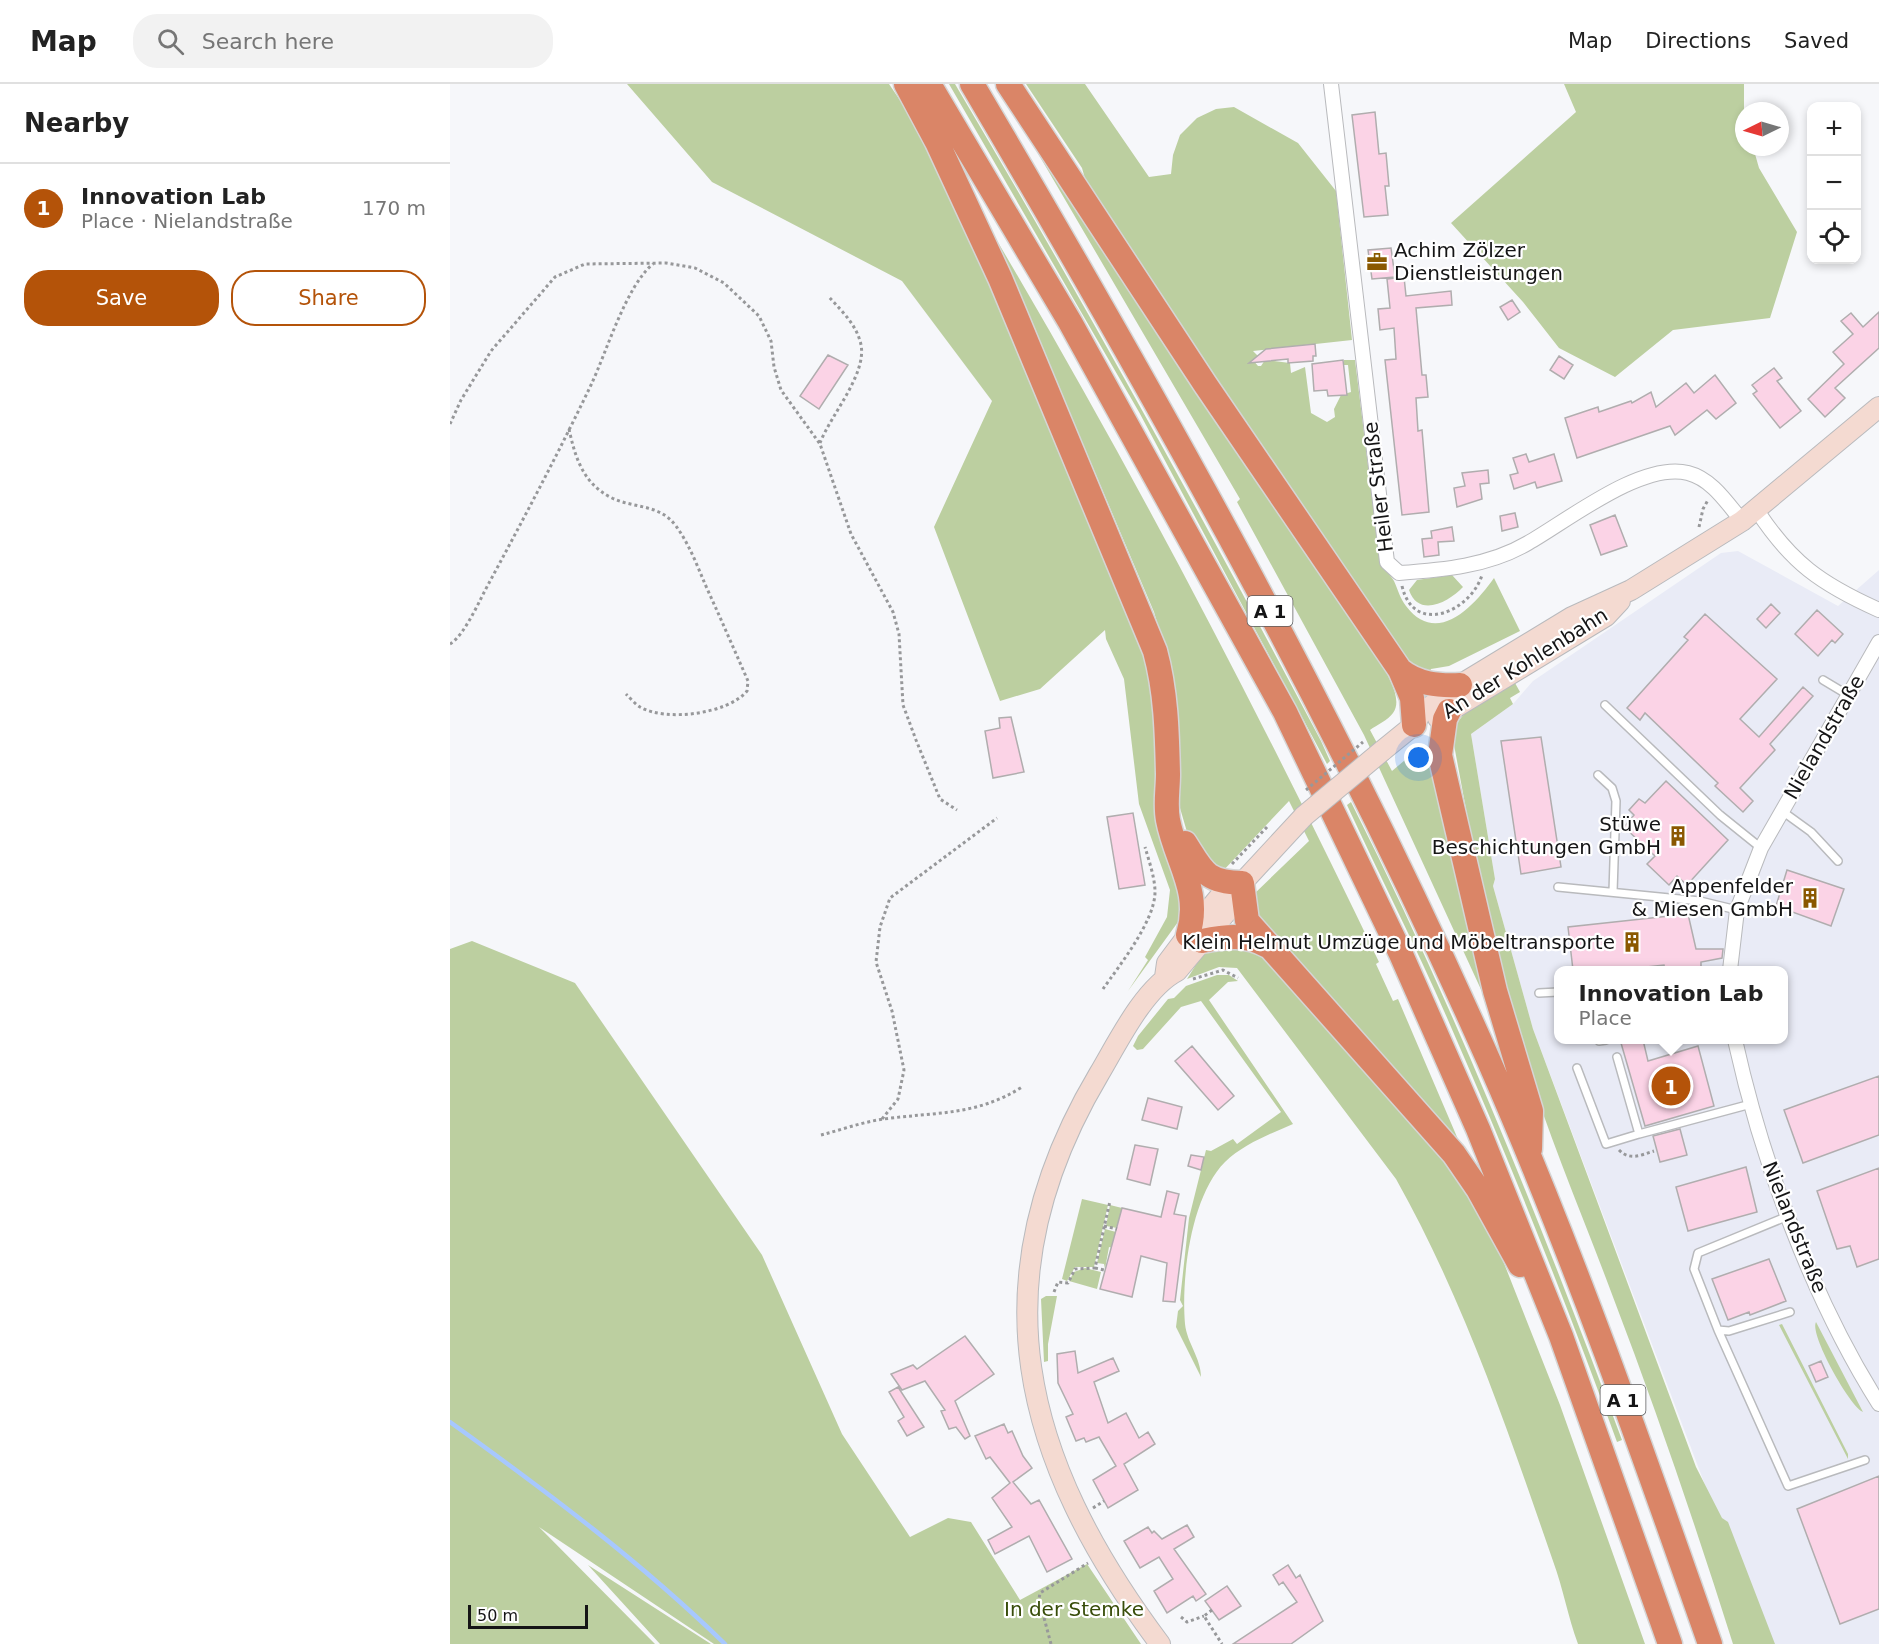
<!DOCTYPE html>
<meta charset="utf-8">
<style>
:root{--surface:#fff;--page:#f2f2f2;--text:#222;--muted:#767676;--line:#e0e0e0;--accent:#b45309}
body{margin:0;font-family:"DejaVu Sans",sans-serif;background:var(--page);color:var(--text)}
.controls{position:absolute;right:18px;top:18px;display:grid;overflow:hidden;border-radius:12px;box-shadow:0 3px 9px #0003}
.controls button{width:54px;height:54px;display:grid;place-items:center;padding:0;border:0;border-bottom:2px solid var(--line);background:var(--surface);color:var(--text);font:30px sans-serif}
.compass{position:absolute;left:1285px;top:18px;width:54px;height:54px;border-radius:50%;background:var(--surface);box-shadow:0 3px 9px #0003;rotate:265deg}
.scale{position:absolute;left:18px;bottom:15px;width:120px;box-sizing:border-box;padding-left:6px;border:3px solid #151516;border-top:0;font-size:16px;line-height:21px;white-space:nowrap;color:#151516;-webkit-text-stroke:4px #fff;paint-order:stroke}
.you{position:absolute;left:969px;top:674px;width:21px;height:21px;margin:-15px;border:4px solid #fff;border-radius:50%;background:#1a73e8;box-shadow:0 0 0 9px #1a73e833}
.badge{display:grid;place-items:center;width:39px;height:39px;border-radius:50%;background:var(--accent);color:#fff;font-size:20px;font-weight:700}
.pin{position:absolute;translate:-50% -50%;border:3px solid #fff;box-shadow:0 2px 6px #0006}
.popup{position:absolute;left:1104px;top:882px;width:234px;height:78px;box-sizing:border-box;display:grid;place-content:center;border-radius:12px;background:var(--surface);filter:drop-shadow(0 2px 4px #0005);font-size:20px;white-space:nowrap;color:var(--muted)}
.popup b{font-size:22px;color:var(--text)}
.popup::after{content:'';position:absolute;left:50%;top:100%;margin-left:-12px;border:12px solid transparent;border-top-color:var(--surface)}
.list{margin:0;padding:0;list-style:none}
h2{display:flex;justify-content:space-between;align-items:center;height:78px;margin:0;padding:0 24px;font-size:26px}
h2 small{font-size:20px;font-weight:400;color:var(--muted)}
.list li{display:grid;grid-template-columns:39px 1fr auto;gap:18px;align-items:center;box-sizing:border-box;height:90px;padding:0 24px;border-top:2px solid var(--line)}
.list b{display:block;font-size:22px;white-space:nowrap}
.list p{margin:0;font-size:20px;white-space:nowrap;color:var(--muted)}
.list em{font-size:20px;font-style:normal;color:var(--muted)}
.actions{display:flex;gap:12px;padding:18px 24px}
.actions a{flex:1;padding:14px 0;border:2px solid var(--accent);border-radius:24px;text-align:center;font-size:21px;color:var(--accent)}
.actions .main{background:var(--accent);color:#fff}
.icon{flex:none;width:33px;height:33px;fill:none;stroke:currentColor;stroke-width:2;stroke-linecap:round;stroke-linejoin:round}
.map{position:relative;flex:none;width:1429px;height:1560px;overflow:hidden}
header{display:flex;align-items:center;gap:36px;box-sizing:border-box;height:84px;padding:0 30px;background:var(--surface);border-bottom:2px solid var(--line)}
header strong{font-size:28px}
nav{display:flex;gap:33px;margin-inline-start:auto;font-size:21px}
.search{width:420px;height:54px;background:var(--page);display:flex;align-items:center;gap:15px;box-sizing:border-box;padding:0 21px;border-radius:24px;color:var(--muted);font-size:22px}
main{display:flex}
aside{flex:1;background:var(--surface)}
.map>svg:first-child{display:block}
</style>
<header>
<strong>Map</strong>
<div class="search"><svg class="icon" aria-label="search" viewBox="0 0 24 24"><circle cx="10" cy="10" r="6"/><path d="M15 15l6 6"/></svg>Search here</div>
<nav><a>Map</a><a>Directions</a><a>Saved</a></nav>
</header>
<main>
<aside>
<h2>Nearby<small></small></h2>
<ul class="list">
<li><span class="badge">1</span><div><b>Innovation Lab</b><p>Place · Nielandstraße</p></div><em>170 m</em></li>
</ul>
<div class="actions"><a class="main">Save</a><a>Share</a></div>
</aside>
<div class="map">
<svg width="1429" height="1560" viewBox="0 0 1429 1560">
<rect width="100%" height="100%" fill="#f6f7fa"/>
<!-- built -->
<path fill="#e9ebf6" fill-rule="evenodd" d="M1288,467L1388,522L1429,486V1560H1315L1083,945L1043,802L1045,795L1021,650L1063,620L1083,597L1271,469ZM1108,886H1334V956H1108Z"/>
<!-- green -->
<path fill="#bccfa0" d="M177,0H439L460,31L517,145L695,567L734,803L728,838L678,907L698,876L695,873L717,833L720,806L689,720L674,595L656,555L655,546L590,605L550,617L484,443L542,317L452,197L262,98Z
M499,0H505C633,216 754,435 871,657L880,677L877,680L689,328Z
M576,0H635L699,93L721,90L723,71L730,51L747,34L766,25L784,23L848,59L886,107L902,256L803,267L808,272L803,276L808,282H811L815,276L840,279L841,289L855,283L861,329L877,338L885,333L884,325L891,311L901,308L898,281H894V276H905L930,479C934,486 940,490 944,497C948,506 950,514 956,522C987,563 1024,522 1044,494L1070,547L999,582L981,585L978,591L959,583L638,105L632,84Z
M1114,0H1294V63H1303L1309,84L1347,148L1320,234L1223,246L1165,293L1109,264L1073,218L1001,139L1126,28Z
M551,6L932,580C938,592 953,616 943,629C938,636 927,641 920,646L942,687L968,665L978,675L1034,912L914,651L787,418L790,415Z
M546,155C685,390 811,632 929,878L926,880L943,917L948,915L1010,1060L811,842L803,811L859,757L839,717L771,789L737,748L730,724L715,565L704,528Z
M1002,491L1013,503C1000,517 969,535 959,506L967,496Z
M1065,599L1070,608L1060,614L1063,620L1021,650L1045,795L1043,802L1083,945L1246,1383L1272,1434L1278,1438L1325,1560H1283C1246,1443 1207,1328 1163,1213C1130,1124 1091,1036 1066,944L1018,736L1002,650C1010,623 1043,612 1065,599Z
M901,718C1005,924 1091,1139 1172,1356L1167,1358C1116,1218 1061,1080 1001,943C969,868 931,795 897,721Z
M22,857L125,899L312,1171L392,1350L460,1453L498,1434L521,1438L570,1516L637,1480L691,1560H264L89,1443L205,1560H0V865Z
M770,862L813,869L990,1064L1046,1159L1110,1321L1195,1560H1128C1118,1533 1113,1504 1103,1477C1058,1347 1014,1216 946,1095L787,884L769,883L737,895L752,871Z
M767,891H779L788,897L778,898L759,916L843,1040C820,1050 794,1060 775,1078C741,1112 731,1193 735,1240C737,1259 751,1274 751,1293L726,1243L728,1227L733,1222L730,1216L739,1134L756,1066L761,1067L783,1055L787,1060L831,1028L751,917L731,923L693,965L687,966L683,962L688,952L718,915L724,914L736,902Z
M632,1115L658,1121L644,1183H625L617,1197L612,1195Z
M660,1121L672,1124L667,1144L656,1142Z
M655,1145L666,1148L663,1164L659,1163L655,1185L654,1180L647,1179Z
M635,1184L651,1188L647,1205L619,1197L624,1188Z
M596,1212H607L598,1260V1277L594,1278L591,1215Z
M1366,1238L1413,1328C1400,1323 1359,1250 1366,1238Z
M1329,1241L1332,1240L1398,1370V1375Z
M138,1481L261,1560H210Z"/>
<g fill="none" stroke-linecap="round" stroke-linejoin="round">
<!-- stream -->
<path stroke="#a7c8fe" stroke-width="4.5" d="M0,1338C96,1407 191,1478 275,1560"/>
</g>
<!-- building -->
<path fill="#fbd3e6" stroke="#b0adae" stroke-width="1.5" d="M925,28L929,70L936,69L939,102H935L938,131L914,133L902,31Z
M941,164L945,193L922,195L918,166Z
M954,193L956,212L1001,207L1002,221L966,224L972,291H976L978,313L966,314L968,347L972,346L979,428L952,431L935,276L946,275L944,244L930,246L928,225L940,224L937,195Z
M1062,216L1070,228L1058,236L1050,223Z
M1429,228V264L1385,304L1395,314L1375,333L1358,315L1394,280L1383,268L1403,250L1391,237L1401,229L1413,243Z
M865,260L866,272H863V277L838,279V275L799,279L816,265Z
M378,271L398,281L369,325L350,312Z
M1109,272L1123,281L1114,295L1100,286Z
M893,276L897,311L878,312L877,306L864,307L862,280Z
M1324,284L1332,294L1327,297L1351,327L1330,344L1303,310L1307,307L1302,301Z
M1265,291L1286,319L1266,335L1257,326L1225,351L1220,342L1127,374L1115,334L1148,323L1149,328L1181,317L1182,319L1201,308L1206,323L1236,299L1244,309Z
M1076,370L1079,378L1104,370L1112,397L1087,404L1085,398L1064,405L1060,391L1068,389L1063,374Z
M1038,386L1039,399L1030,400L1032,415L1007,423L1004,404L1015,402L1012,389Z
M1065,429L1068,443L1052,447L1050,432Z
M1165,431L1177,462L1151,471L1140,441Z
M1002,443L1004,457L988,458L989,471L974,473L972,455L982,454L981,447Z
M1321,520L1330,529L1316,544L1307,535Z
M1367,526L1393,550L1385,559L1382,556L1368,572L1345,550Z
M1255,530L1327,595L1290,635L1309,653L1353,603L1363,612L1320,660L1325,666L1290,704L1303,717L1293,728L1265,702L1268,699L1195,629L1190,636L1177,624L1238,556L1234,553Z
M561,633L574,688L543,694L535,647L550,644L549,634Z
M1091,653L1111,783L1071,790L1051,657Z
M1216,697L1278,756L1237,801L1227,792L1219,801L1197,780L1205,772L1174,743L1184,731L1179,726L1189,715L1195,719Z
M683,729L695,801L669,805L657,733Z
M1337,786L1394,805L1381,842L1326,822Z
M1238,830L1246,865H1273L1272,874L1251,878V883L1228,886H1215L1214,881L1169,886H1123L1118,843Z
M1175,956H1193L1198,977L1248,962L1264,1022L1195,1042L1171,959L1175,958Z
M742,962L784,1012L768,1026L725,977Z
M1429,992V1051L1353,1079L1334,1026Z
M698,1014L732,1023L727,1045L692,1036Z
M1230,1045L1237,1071L1210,1078L1203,1052Z
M685,1061L708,1065L700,1101L677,1095Z
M741,1071L754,1073L751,1086L738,1082Z
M1296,1083L1307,1128L1238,1147L1226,1103Z
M1429,1084V1175L1407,1183L1400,1162L1387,1165L1367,1107Z
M717,1107L729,1110L724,1130L736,1132L725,1218L713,1217L717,1179L691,1172L682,1213L650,1205L672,1124L711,1133Z
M1319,1175L1336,1217L1300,1231L1299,1228L1278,1236L1262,1195Z
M515,1252L544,1290L505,1317L520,1352L515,1355L506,1343L499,1345L491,1327L495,1326L475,1297L452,1306L441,1290L463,1281L467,1285Z
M625,1267L628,1289L663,1274L669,1287L644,1298L658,1339L676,1329L689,1354L698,1348L705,1360L674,1380L688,1406L658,1424L643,1396L666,1382L649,1353L636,1358L634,1354L626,1357L616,1333L623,1330L608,1299L607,1270Z
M1371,1277L1378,1293L1366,1298L1359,1282Z
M448,1303L474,1343L457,1352L448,1337L454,1333L439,1308Z
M554,1340L558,1349L562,1347L573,1372L582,1384L563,1398L581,1420L589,1416L622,1475L597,1488L579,1452L545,1470L538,1456L562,1443L542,1414L560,1399L540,1373L536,1375L525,1352Z
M1429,1392V1525L1390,1540L1347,1425Z
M737,1441L744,1453L724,1465L756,1510L746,1517L743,1512L717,1529L704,1507L723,1495L709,1473L690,1484L674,1457L698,1443L702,1449L704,1447L712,1455Z
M838,1481L846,1494L850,1491L873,1537L841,1560H783L847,1518L833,1498L829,1501L823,1491Z
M777,1502L791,1522L769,1536L755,1517Z"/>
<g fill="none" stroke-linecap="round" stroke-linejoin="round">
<!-- service casing -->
<g stroke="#b9babd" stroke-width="10">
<path id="service" d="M1373,596L1398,611
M1155,621L1270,731L1311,764
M1148,691L1162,704L1166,717L1163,808
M1332,727L1361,748L1388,777
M1108,803L1250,817L1287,826
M1089,909L1108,908
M1149,957L1156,956
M1167,973L1189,1050L1301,1020
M1127,984L1156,1060L1189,1050
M1338,1132L1248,1169L1244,1185L1268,1246L1279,1247L1340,1228
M1268,1246L1338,1402L1415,1376"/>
</g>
<!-- minor casing -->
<g stroke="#b9babd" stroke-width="16">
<path id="minor" d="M881,0L937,478L949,489C993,486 1039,482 1078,459C1117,437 1192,377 1238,389C1262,395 1277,419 1292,437
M1306,425C1341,479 1371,500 1429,526
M1280,886L1287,826L1311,764L1429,558
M1285,956C1312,1078 1362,1214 1429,1320"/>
</g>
<!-- secondary casing -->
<g stroke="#b9babd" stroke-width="22">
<path id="secondary" d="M988,634L1156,532L1170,517
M932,667L964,641L971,629L1010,601L1122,533L1181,506L1292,437L1429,323
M715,893L717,879L738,851L776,805L792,799
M710,1560C572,1376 525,1198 649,990C668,958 694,904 727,887L785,818L792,799L854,732"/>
</g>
<!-- motorway casing -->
<g stroke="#d5d5d5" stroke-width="27">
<path id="motorway" d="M456,0L487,58L550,194L705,567C716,607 717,648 718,690C718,706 715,720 718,736C726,778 752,807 738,851
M479,0L620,238L835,628L950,868L1028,1045L1111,1252L1220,1560
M522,0C709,317 889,638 1038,975C1122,1166 1191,1363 1260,1560
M558,0L755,300L950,586L962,614L964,641
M950,586C967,600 988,602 1010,601
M999,627L995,635L990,671L1045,907L1081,1027L1080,1065
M735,759C753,787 755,798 792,799L797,837L1004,1070L1028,1105L1070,1181
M752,857C778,852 795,850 818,862"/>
</g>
<!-- path -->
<path stroke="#97989a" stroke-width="3" stroke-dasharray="3 3" stroke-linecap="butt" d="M0,340L11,316L41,267L105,193L135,180L216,179L245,184L274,199L309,232L321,257L324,283L331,306L370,360L401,450L443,528L449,550L453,621L466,656L490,715L507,726
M119,345C125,373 133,399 160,413C183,425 209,419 226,442C239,460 247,481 255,500C270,533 284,565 298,597L297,607C278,630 216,638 190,623C185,620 180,614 176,610
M370,359C381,330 420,287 410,257C405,239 390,225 378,212
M1249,443L1253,425L1258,416
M952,502C964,553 1021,527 1032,491
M0,560C15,551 30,515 39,499C74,434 109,368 141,301C157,267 176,202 203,180
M782,780L817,743
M743,895L773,886L788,894
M653,905C669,882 705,837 705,808C705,794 699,777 695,763
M432,1035L448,1015L454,986L442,927L426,878L430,843L440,814L547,734
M371,1051C391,1046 412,1038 434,1035C484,1028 527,1032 572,1003
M1169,1066C1180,1077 1191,1071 1204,1067
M654,1142L667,1145
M645,1184L654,1186
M604,1208L608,1198L618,1199L625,1185L645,1184L660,1117
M643,1424L654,1417
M762,1526L754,1532L772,1560
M731,1533L737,1538L754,1532
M601,1560L589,1515L590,1509L638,1479"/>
<!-- service -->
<use href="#service" stroke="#fff" stroke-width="7"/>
<!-- minor -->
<use href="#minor" stroke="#fff" stroke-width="14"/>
<!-- secondary -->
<use href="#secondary" stroke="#f4dad1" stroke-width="20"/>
<!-- motorway -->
<use href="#motorway" stroke="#da8567" stroke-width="24"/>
<!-- secondary-bridge casing -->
<g stroke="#b9babd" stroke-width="22" stroke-linecap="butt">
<path id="secondary-bridge" d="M854,732L932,667"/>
</g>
<!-- path-bridge -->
<path stroke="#97989a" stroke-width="3" stroke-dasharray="3 3" stroke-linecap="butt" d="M856,706L913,658"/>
<!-- secondary-bridge -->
<use href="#secondary-bridge" stroke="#f4dad1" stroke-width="20"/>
</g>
<!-- icons -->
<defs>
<g id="office-bare" transform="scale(1.62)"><path d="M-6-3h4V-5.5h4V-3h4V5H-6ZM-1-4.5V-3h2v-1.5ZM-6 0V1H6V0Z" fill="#8a5800" stroke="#fff" stroke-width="2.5" paint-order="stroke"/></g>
<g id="building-bare" transform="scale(1.62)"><path d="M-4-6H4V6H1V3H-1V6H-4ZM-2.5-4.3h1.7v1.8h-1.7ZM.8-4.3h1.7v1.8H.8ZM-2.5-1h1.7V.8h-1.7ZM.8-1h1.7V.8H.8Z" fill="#8a5800" stroke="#fff" stroke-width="2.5" paint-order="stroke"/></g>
</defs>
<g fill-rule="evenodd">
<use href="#office-bare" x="927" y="178"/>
<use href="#building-bare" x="1228" y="752"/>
<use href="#building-bare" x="1360" y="814"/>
<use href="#building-bare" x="1182" y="858"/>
</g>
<g text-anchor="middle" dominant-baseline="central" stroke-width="4.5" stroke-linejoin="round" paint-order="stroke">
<!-- shield labels -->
<g fill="#fff" stroke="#5b5b5c" stroke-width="1.5">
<rect x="797.5" y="512" width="45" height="30" rx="4.5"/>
<rect x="1150.5" y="1301" width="45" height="30" rx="4.5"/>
</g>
<g font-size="18" font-weight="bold" fill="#151516">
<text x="820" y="527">A 1</text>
<text x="1173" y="1316">A 1</text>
</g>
<!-- poi labels -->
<g font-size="20" fill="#151516" stroke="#fff" text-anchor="end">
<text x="944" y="166" text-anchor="start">Achim Zölzer<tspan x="944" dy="23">Dienstleistungen</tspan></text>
<text x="1211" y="740">Stüwe<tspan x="1211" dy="23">Beschichtungen GmbH</tspan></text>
<text x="1343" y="802">Appenfelder<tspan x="1343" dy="23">&amp; Miesen GmbH</tspan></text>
<text x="1165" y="858">Klein Helmut Umzüge und Möbeltransporte</text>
</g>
<!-- street labels -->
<g font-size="20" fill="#151516" stroke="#fff">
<text transform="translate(928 403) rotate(-97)">Heiler Straße</text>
<text transform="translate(1075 579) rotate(-32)">An der Kohlenbahn</text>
<text transform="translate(1374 653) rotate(-60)">Nielandstraße</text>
<text transform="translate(1345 1143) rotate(68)">Nielandstraße</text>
</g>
<!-- park labels -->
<g font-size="20" fill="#384d0a" stroke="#fff">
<text x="624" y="1525">In der Stemke</text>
</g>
</g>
</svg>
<div class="controls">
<button>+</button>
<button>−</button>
<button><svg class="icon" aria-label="locate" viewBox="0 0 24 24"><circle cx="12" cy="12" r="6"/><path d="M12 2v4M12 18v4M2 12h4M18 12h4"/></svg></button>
</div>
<svg class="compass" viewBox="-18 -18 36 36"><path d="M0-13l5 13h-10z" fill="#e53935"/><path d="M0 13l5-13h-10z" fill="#767676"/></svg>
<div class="scale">50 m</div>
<div class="you"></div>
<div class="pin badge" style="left:1221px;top:1002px">1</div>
<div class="popup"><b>Innovation Lab</b>Place</div>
</div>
</main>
